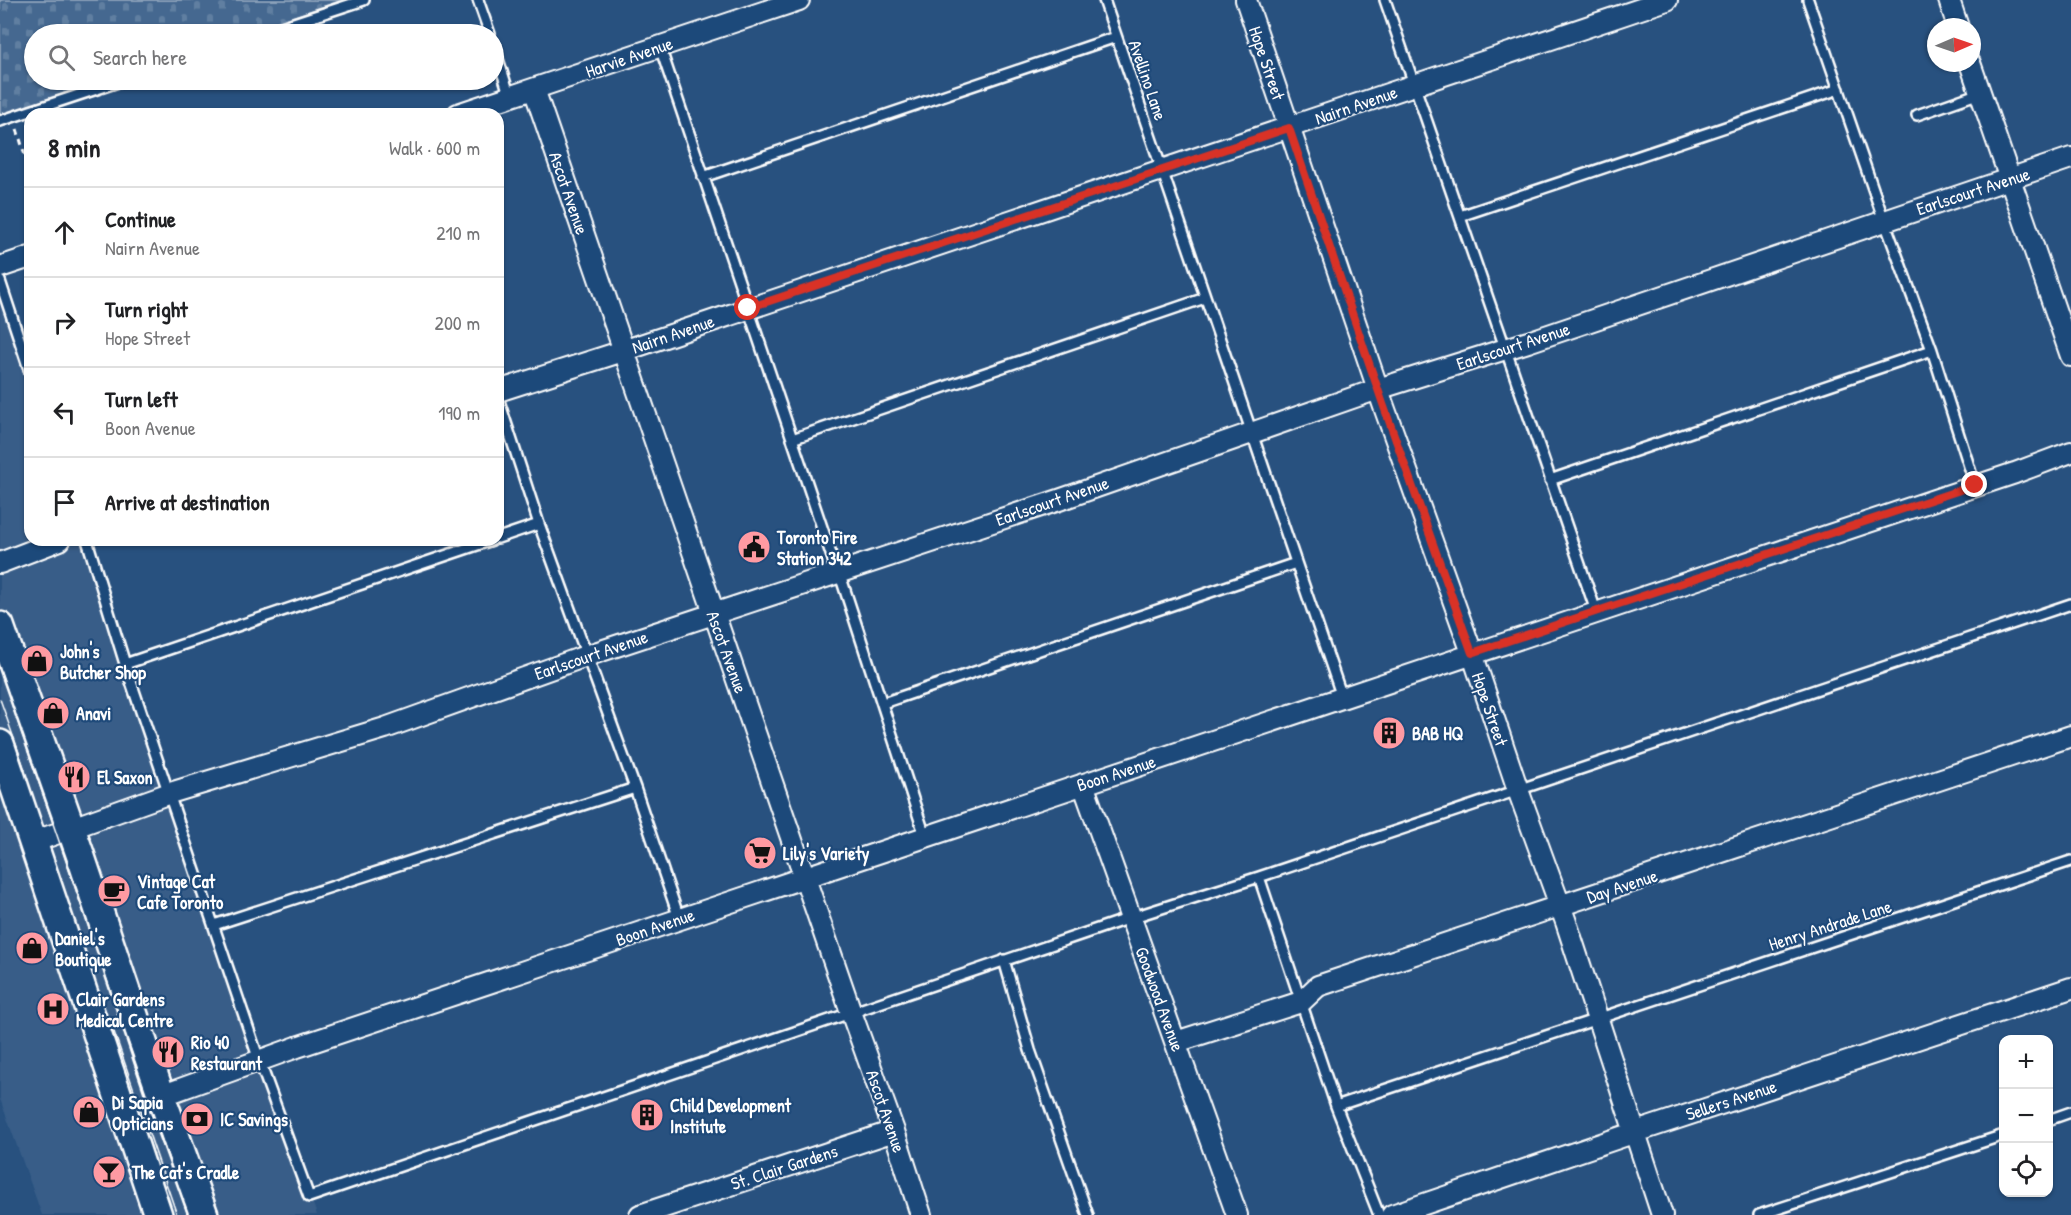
<!DOCTYPE html>
<meta charset="utf-8">
<style>
:root{--surface:#fff;--page:#f6f6f6;--text:#202124;--muted:#757577;--line:#e0e0e0}
body{margin:0;font-family:"Patrick Hand",sans-serif;background:var(--page);color:var(--text)}
.controls{position:absolute;right:18px;bottom:18px;display:grid;overflow:hidden;border-radius:12px;box-shadow:0 2px 4px #0004}
.controls button{width:54px;height:54px;display:grid;place-items:center;padding:0;border:0;border-bottom:2px solid var(--line);background:var(--surface);color:var(--text);font:30px sans-serif}
.compass{position:absolute;left:1927px;top:18px;width:54px;height:54px;border-radius:50%;background:var(--surface);box-shadow:0 2px 4px #0004;rotate:88deg}
.stop{position:absolute;width:18px;height:18px;margin:-14px;border:4px solid #d93025;border-radius:50%;background:#fff}
.stop.end{background:#d93025;border-color:#fff;box-shadow:0 2px 6px #0008}
.list{margin:0;padding:0;list-style:none}
h2{display:flex;justify-content:space-between;align-items:center;height:78px;margin:0;padding:0 24px;font-size:26px}
h2 small{font-size:20px;font-weight:400;color:var(--muted)}
.list li{display:grid;grid-template-columns:39px 1fr auto;gap:18px;align-items:center;box-sizing:border-box;height:90px;padding:0 24px;border-top:2px solid var(--line)}
.list b{display:block;font-size:22px;white-space:nowrap}
.list p{margin:0;font-size:20px;white-space:nowrap;color:var(--muted)}
.list em{font-size:20px;font-style:normal;color:var(--muted)}
.icon{flex:none;width:33px;height:33px;fill:none;stroke:currentColor;stroke-width:2;stroke-linecap:round;stroke-linejoin:round}
.map{position:relative;flex:none;width:2071px;height:1215px;overflow:hidden}
.search{position:absolute;background:var(--surface);box-shadow:0 2px 4px #0004;left:24px;top:24px;width:480px;height:66px;display:flex;align-items:center;gap:15px;box-sizing:border-box;padding:0 21px;border-radius:33px;color:var(--muted);font-size:22px}
.panel{position:absolute;background:var(--surface);box-shadow:0 2px 4px #0004;left:24px;top:108px;width:480px;height:438px;border-radius:18px}
.map>svg:first-child{display:block}
</style>
<div class="map">
<svg width="2071" height="1215" viewBox="0 0 2071 1215">
<defs>
<pattern id="cemetery-stones" width="16" height="16" patternUnits="userSpaceOnUse" patternTransform="scale(1.5)"><rect width="16" height="16" fill="#446890"/><path d="M2 7V4a2 2 0 0 1 4 0v3zM10 15v-3a2 2 0 0 1 4 0v3z" fill="#607fa1"/></pattern>
</defs>
<rect width="100%" height="100%" fill="#28517f"/>
<filter id="ink" filterUnits="userSpaceOnUse"><feTurbulence type="fractalNoise" baseFrequency=".0167" numOctaves="2"/><feDisplacementMap in="SourceGraphic" scale="12" xChannelSelector="R" yChannelSelector="G"/><feConvolveMatrix kernelMatrix="1 2 1 2 8 2 1 2 1" color-interpolation-filters="sRGB"/></filter>
<g filter="url(#ink)">
<!-- built -->
<path fill="#375d88" d="M0,292L30,380V540H85L317,1215H42L0,1099Z"/>
<!-- cemetery -->
<path fill="url(#cemetery-stones)" stroke="#a2b4c8" stroke-width="1.5" d="M0,0H343L240,34H34V80H106L0,115Z"/>
<g fill="none" stroke-linecap="round" stroke-linejoin="round">
<!-- lane casing -->
<g stroke="#fff" stroke-width="14">
<path id="lane" d="M478,0L490,34
M1104,0L1342,697
M1385,0L1596,611
M1808,0L1880,209L1932,350L1975,485
M260,34L364,0
M494,46L510,97
M660,47L833,560L843,584L925,836
M1917,115L1980,93
M0,121L124,80
M703,177L1116,37
M1460,216L1839,89
M0,281L30,372
M498,398L539,524L635,788L679,918
M792,439L1205,298
M1550,480L1932,350
M498,538L539,524
M87,540L125,664L259,1060L309,1197L1118,922L1259,877L2071,604
M125,664L492,540
M883,703L1296,563
M1259,877L1336,1106L1379,1215
M214,925L635,788
M1004,960L1030,1050L1088,1215
M1336,1106L2071,861
M2048,1120L2071,1112
M1759,1215L2004,1135"/>
</g>
<!-- street casing -->
<g stroke="#fff" stroke-width="24">
<path id="street" d="M1246,0L1383,404L1472,653L1518,790L1566,922L1662,1215
M1949,0L1958,27
M1970,63L2071,356
M534,89L851,1012L894,1131L921,1215
M458,114L799,0
M0,267L30,257
M498,391L623,351L1667,0
M0,563L60,540
M1083,784L1237,1215
M33,842L170,793L385,728L586,656L1059,500L1378,389L1528,342L2071,158
M1176,1042L1301,1002L1318,986L2071,736
M161,1096L297,1047L2015,473L2071,452
M640,1215L894,1131
M1392,1215L1636,1132L2071,988"/>
</g>
<!-- secondary casing -->
<g stroke="#fff" stroke-width="32">
<path id="secondary" d="M0,626L80,854L161,1096L204,1215
M0,744L158,1215"/>
</g>
<!-- path -->
<path stroke="#fff" stroke-width="3" stroke-dasharray="6 4.5" stroke-linecap="butt" d="M17,129L30,172"/>
<!-- lane -->
<use href="#lane" stroke="#1f4a7a" stroke-width="9"/>
<!-- street -->
<use href="#street" stroke="#1f4a7a" stroke-width="20"/>
<!-- secondary -->
<use href="#secondary" stroke="#1f4a7a" stroke-width="27"/>
<!-- tram -->
<path stroke="#fff" stroke-width="1.5" d="M0,670L188,1215
M0,699L25,770
M111,1023L177,1215"/>
</g>
</g>
<g fill="none" stroke-linecap="round" stroke-linejoin="round" filter="url(#ink)">
<!-- route -->
<path stroke="#d93025" stroke-width="8" d="M748,308L1289,128L1383,404L1472,653L1975,485"/>
</g>
<!-- icons -->
<defs>
<g id="civic-disc" transform="scale(1.725)"><circle r="9.5" fill="#ff9aa2" stroke="#1f4a7a"/><path d="M-.6-6.5H3V-4.5H.6V-3L4-1V1h2V6H-6V1h2V-1L-.6-3ZM-1.2 2.5V6h2.4V2.5Z" fill="#111"/></g>
<g id="shop-disc" transform="scale(1.725)"><circle r="9.5" fill="#ff9aa2" stroke="#1f4a7a"/><path d="M-5-2.5h2.3a2.7 3.5 0 0 1 5.4 0H5L5.5 6h-11ZM-1.5-2.5h3a1.5 2.3 0 0 0-3 0Z" fill="#111"/></g>
<g id="building-disc" transform="scale(1.725)"><circle r="9.5" fill="#ff9aa2" stroke="#1f4a7a"/><path d="M-4-6H4V6H1V3H-1V6H-4ZM-2.5-4.3h1.7v1.8h-1.7ZM.8-4.3h1.7v1.8H.8ZM-2.5-1h1.7V.8h-1.7ZM.8-1h1.7V.8H.8Z" fill="#111"/></g>
<g id="restaurant-disc" transform="scale(1.725)"><circle r="9.5" fill="#ff9aa2" stroke="#1f4a7a"/><path d="M-5-6h1v4h1v-4h1v4h1v-4h1v5L-1.5 .5V6h-2V.5L-5-1ZM5-6V6H3V1.5H1.5Q1.5-4 5-6Z" fill="#111"/></g>
<g id="supermarket-disc" transform="scale(1.725)"><circle r="9.5" fill="#ff9aa2" stroke="#1f4a7a"/><path d="M-6-5.5h2.5l.6 2H6L4.5 2H-2.5L-4.4-4H-6ZM-1.5 3.2a1.3 1.3 0 1 0 .1 0ZM3 3.2a1.3 1.3 0 1 0 .1 0Z" fill="#111"/></g>
<g id="cafe-disc" transform="scale(1.725)"><circle r="9.5" fill="#ff9aa2" stroke="#1f4a7a"/><path d="M-5.5-4.5H6V0H3Q3 3.5 0 3.5H-2.5Q-5.5 3.5-5.5 0ZM3-3.2v2h1.7v-2ZM-6 4.5H4V6H-6Z" fill="#111"/></g>
<g id="hospital-disc" transform="scale(1.725)"><circle r="9.5" fill="#ff9aa2" stroke="#1f4a7a"/><path d="M-5-5h3v3.5h4V-5h3V5h-3V1.5h-4V5h-3Z" fill="#111"/></g>
<g id="bank-disc" transform="scale(1.725)"><circle r="9.5" fill="#ff9aa2" stroke="#1f4a7a"/><path d="M-6-4H6V4H-6ZM0-2.3a2.3 2.3 0 1 0 0 4.6a2.3 2.3 0 1 0 0-4.6Z" fill="#111"/></g>
<g id="bar-disc" transform="scale(1.725)"><circle r="9.5" fill="#ff9aa2" stroke="#1f4a7a"/><path d="M-6-5H6L.8 .8V4.5H3.5V6h-7V4.5H-.8V.8Z" fill="#111"/></g>
</defs>
<g fill-rule="evenodd">
<use href="#civic-disc" x="754" y="547"/>
<use href="#shop-disc" x="37" y="661"/>
<use href="#shop-disc" x="53" y="713"/>
<use href="#building-disc" x="1389" y="733"/>
<use href="#restaurant-disc" x="74" y="777"/>
<use href="#supermarket-disc" x="760" y="853"/>
<use href="#cafe-disc" x="114" y="891"/>
<use href="#shop-disc" x="32" y="948"/>
<use href="#hospital-disc" x="53" y="1009"/>
<use href="#restaurant-disc" x="168" y="1052"/>
<use href="#shop-disc" x="89" y="1112"/>
<use href="#building-disc" x="647" y="1115"/>
<use href="#bank-disc" x="197" y="1119"/>
<use href="#bar-disc" x="109" y="1172"/>
</g>
<g text-anchor="middle" dominant-baseline="central" stroke-width="4.5" stroke-linejoin="round" paint-order="stroke">
<!-- street labels -->
<g font-size="18" fill="#fff" stroke="#1f4a7a">
<text transform="translate(629 57) rotate(-19)">Harvie Avenue</text>
<text transform="translate(1267 63) rotate(71)">Hope Street</text>
<text transform="translate(1148 80) rotate(71)">Avellino Lane</text>
<text transform="translate(1356 105) rotate(-19)">Nairn Avenue</text>
<text transform="translate(1973 191) rotate(-18)">Earlscourt Avenue</text>
<text transform="translate(569 193) rotate(71)">Ascot Avenue</text>
<text transform="translate(673 334) rotate(-19)">Nairn Avenue</text>
<text transform="translate(1513 346) rotate(-18)">Earlscourt Avenue</text>
<text transform="translate(1052 501) rotate(-19)">Earlscourt Avenue</text>
<text transform="translate(727 652) rotate(70)">Ascot Avenue</text>
<text transform="translate(591 655) rotate(-19)">Earlscourt Avenue</text>
<text transform="translate(1490 709) rotate(71)">Hope Street</text>
<text transform="translate(1116 773) rotate(-18)">Boon Avenue</text>
<text transform="translate(1622 886) rotate(-18)">Day Avenue</text>
<text transform="translate(1830 925) rotate(-18)">Henry Andrade Lane</text>
<text transform="translate(655 927) rotate(-19)">Boon Avenue</text>
<text transform="translate(1160 999) rotate(70)">Goodwood Avenue</text>
<text transform="translate(1731 1100) rotate(-18)">Sellers Avenue</text>
<text transform="translate(886 1111) rotate(71)">Ascot Avenue</text>
<text transform="translate(784 1167) rotate(-18)">St. Clair Gardens</text>
</g>
<!-- poi labels -->
<g font-size="18" font-weight="bold" fill="#fff" stroke="#1f4a7a" text-anchor="start">
<text x="777" y="537">Toronto Fire<tspan x="777" dy="21">Station 342</tspan></text>
<text x="60" y="651">John's<tspan x="60" dy="21">Butcher Shop</tspan></text>
<text x="76" y="713">Anavi</text>
<text x="1412" y="733">BAB HQ</text>
<text x="97" y="777">El Saxon</text>
<text x="783" y="853">Lily's Variety</text>
<text x="137" y="881">Vintage Cat<tspan x="137" dy="21">Cafe Toronto</tspan></text>
<text x="55" y="938">Daniel's<tspan x="55" dy="21">Boutique</tspan></text>
<text x="76" y="999">Clair Gardens<tspan x="76" dy="21">Medical Centre</tspan></text>
<text x="191" y="1042">Rio 40<tspan x="191" dy="21">Restaurant</tspan></text>
<text x="112" y="1102">Di Sapia<tspan x="112" dy="21">Opticians</tspan></text>
<text x="670" y="1105">Child Development<tspan x="670" dy="21">Institute</tspan></text>
<text x="220" y="1119">IC Savings</text>
<text x="132" y="1172">The Cat's Cradle</text>
</g>
</g>
</svg>
<div class="controls">
<button>+</button>
<button>−</button>
<button><svg class="icon" aria-label="locate" viewBox="0 0 24 24"><circle cx="12" cy="12" r="6"/><path d="M12 2v4M12 18v4M2 12h4M18 12h4"/></svg></button>
</div>
<svg class="compass" viewBox="-18 -18 36 36"><path d="M0-13l5 13h-10z" fill="#e53935"/><path d="M0 13l5-13h-10z" fill="#757577"/></svg>
<div class="stop" style="left:748px;top:308px"></div>
<div class="stop end" style="left:1975px;top:485px"></div>
<div class="search"><svg class="icon" aria-label="search" viewBox="0 0 24 24"><circle cx="10" cy="10" r="6"/><path d="M15 15l6 6"/></svg>Search here</div>
<section class="panel">
<h2>8 min<small>Walk · 600 m</small></h2>
<ul class="list">
<li><svg class="icon" aria-label="ahead" viewBox="0 0 24 24"><path d="M12 20V5M6 11l6-6 6 6"/></svg><div><b>Continue</b><p>Nairn Avenue</p></div><em>210 m</em></li>
<li><svg class="icon" aria-label="right" viewBox="0 0 24 24"><path d="M7 20v-9h11M14 6l5 5-5 5"/></svg><div><b>Turn right</b><p>Hope Street</p></div><em>200 m</em></li>
<li><svg class="icon" aria-label="left" viewBox="0 0 24 24"><path d="M17 20v-9H6M10 6l-5 5 5 5"/></svg><div><b>Turn left</b><p>Boon Avenue</p></div><em>190 m</em></li>
<li><svg class="icon" aria-label="arrive" viewBox="0 0 24 24"><path d="M6 21V4h12l-3 4 3 4H6"/></svg><div><b>Arrive at destination</b></div></li>
</ul>
</section>
</div>
